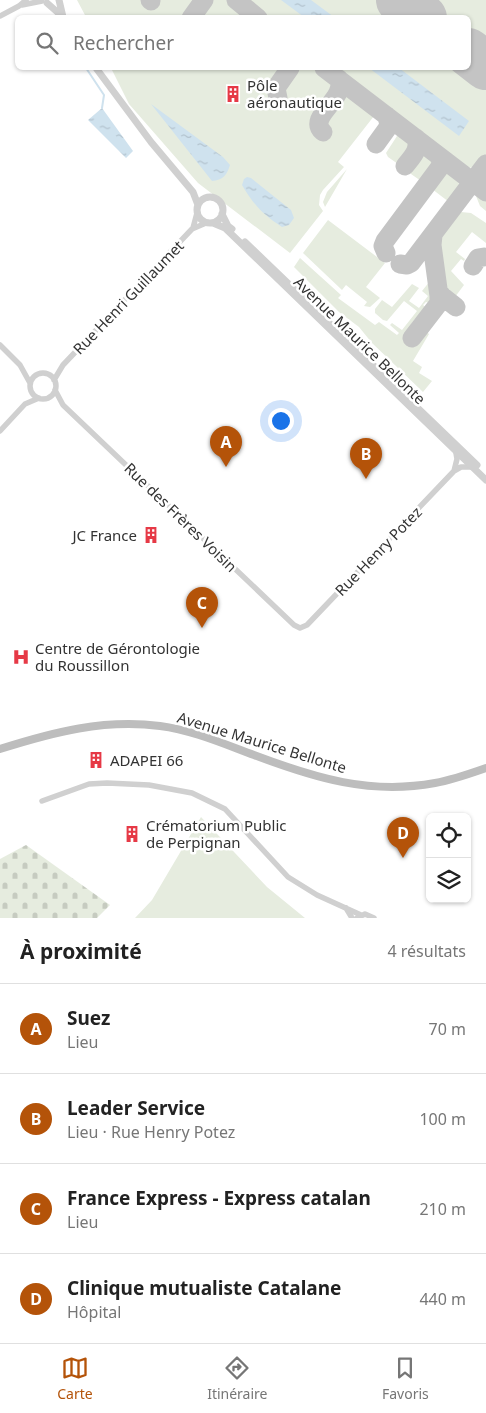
<!DOCTYPE html>
<html lang="fr">
<meta charset="utf-8">
<style>
:root{--surface:#fff;--page:#f6f6f6;--text:#222;--muted:#767676;--line:#e0e0e0;--accent:#b45309}
body{margin:0;font-family:"Noto Sans",sans-serif;background:var(--page);color:var(--text)}
.controls{position:absolute;right:15px;bottom:15px;display:grid;overflow:hidden;border-radius:8px;box-shadow:0 1px 4px #0004}
.controls button{width:45px;height:45px;display:grid;place-items:center;padding:0;border:0;border-bottom:1px solid var(--line);background:var(--surface);color:var(--text);font:25px sans-serif}
.you{position:absolute;left:280px;top:420px;width:18px;height:18px;margin:-12px;border:4px solid #fff;border-radius:50%;background:#1a73e8;box-shadow:0 0 0 8px #1a73e833}
.badge{display:grid;place-items:center;width:32px;height:32px;border-radius:50%;background:var(--accent);color:#fff;font-size:16px;font-weight:700}
.pin{position:absolute;translate:-50% -41px;filter:drop-shadow(0 1px 2px #0008)}
.pin::after{content:'';position:absolute;top:26px;width:18px;height:15px;background:inherit;clip-path:polygon(0 0,100% 0,50% 100%)}
.list{margin:0;padding:0;list-style:none}
h2{display:flex;justify-content:space-between;align-items:center;height:65px;margin:0;padding:0 20px;font-size:21px}
h2 small{font-size:16px;font-weight:400;color:var(--muted)}
.list li{display:grid;grid-template-columns:32px 1fr auto;gap:15px;align-items:center;box-sizing:border-box;height:90px;padding:0 20px;border-top:1px solid var(--line)}
.list b{display:block;font-size:19px;white-space:nowrap}
.list p{margin:0;font-size:16px;white-space:nowrap;color:var(--muted)}
.list em{font-size:16px;font-style:normal;color:var(--muted)}
.icon{flex:none;width:28px;height:28px;fill:none;stroke:currentColor;stroke-width:2;stroke-linecap:round;stroke-linejoin:round}
.map{position:relative;flex:none;width:486px;height:918px;overflow:hidden}
.search{position:absolute;background:var(--surface);box-shadow:0 1px 4px #0004;left:15px;right:15px;top:15px;height:55px;display:flex;align-items:center;gap:12px;box-sizing:border-box;padding:0 18px;border-radius:8px;color:var(--muted);font-size:19px}
.sheet{height:425px;background:var(--surface)}
nav{display:flex;justify-content:space-around;align-items:center;box-sizing:border-box;height:70px;border-top:1px solid var(--line);background:var(--surface);font-size:14px;color:var(--muted)}
nav a{display:grid;justify-items:center;gap:2px}
nav .on{color:var(--accent)}
.map>svg:first-child{display:block}
</style>
<div class="map">
<svg width="486" height="918" viewBox="0 0 486 918">
<defs>
<pattern id="cemetery-stones" width="16" height="16" patternUnits="userSpaceOnUse" patternTransform="scale(1.25)"><rect width="16" height="16" fill="#e6ecdf"/><path d="M2 7V4a2 2 0 0 1 4 0v3zM10 15v-3a2 2 0 0 1 4 0v3z" fill="#c6cbc0"/></pattern>
<pattern id="water-ripples" width="26" height="14" patternUnits="userSpaceOnUse" patternTransform="scale(1.25)"><rect width="26" height="14" fill="#cfe2ee"/><path d="M2 4q2-2 4 0t4 0M15 11q2-2 4 0t4 0" fill="none" stroke="#b2c2cd"/></pattern>
</defs>
<rect width="100%" height="100%" fill="#fff"/>
<!-- grass -->
<path fill="#e6ecdf" d="M77,0H228L251,17H86Z
M245,0H382L405,17H267Z
M416,0H486V54L469,40L468,18L439,17Z
M469,66L486,79V155C479,165 473,170 461,167L332,68H468Z
M111,68H315L374,114V116L338,162L344,167L323,190L320,195L319,205L323,211L290,253L198,183L129,104Z
M401,135L412,142L413,145L401,163L398,164L388,157L386,153L397,136Z
M423,152L427,153L436,160V164L425,180L421,181L411,174L409,171L420,154Z
M347,169L325,207L323,202L327,192Z
M447,170C458,173 461,183 458,194L449,202L432,189Z
M476,196L486,199V211L480,206Z
M461,212L471,213L486,223V243L472,232L456,252L465,259L464,261L461,259L451,271L464,285L452,301L445,296L436,239L455,214Z
M328,220L385,263L366,287L380,298L370,307L364,306L367,302L346,285L342,290L303,253Z
M428,250L434,301L430,303L426,302L423,305L428,309L419,321L415,319L411,324L417,327L410,336L414,339L422,328L429,334L413,361L422,367L419,373L432,381L423,392L372,343L359,327L339,312L294,267L300,258L341,295L338,298L375,325L379,322L397,335L399,333L390,325L392,323L402,330L417,311L404,301L387,321L383,320L375,313V309L382,300L392,307L412,284L419,288L409,301L419,308L428,296L422,291L430,281L427,256Z
M201,817L267,887L305,918H135L152,900Z"/>
<!-- cemetery -->
<path fill="url(#cemetery-stones)" d="M26,845L110,905L97,918H0V859Z"/>
<!-- water -->
<path fill="url(#water-ripples)" d="M281,0H311L334,17H304Z
M369,68H399L469,121L459,136Z
M151,104L223,157L230,165C227,175 223,180 212,181Z
M102,108L133,151L126,158L88,120Z
M247,177L251,178L291,210L294,218L289,225L282,227C262,214 254,205 242,185L244,179Z"/>
<g fill="none" stroke-linecap="round" stroke-linejoin="round">
<!-- stream -->
<path stroke="#cfe2ee" stroke-width="2" d="M86,68L104,95L102,108"/>
<!-- taxiway -->
<path stroke="#c4c4c4" stroke-width="19" d="M150,0L151,1
M236,0L258,18
M191,18L204,0
M324,68L486,192
M278,98L276,88L290,68
M323,132C306,117 347,99 339,79
M376,144L389,126L387,116
M405,166C412,157 420,150 416,138
M386,253L383,246L385,241L440,167L441,162L439,156
M400,264L407,265L411,263L486,164
M473,266L478,258L484,257
M439,292L442,296L456,307
M412,338L439,303V296L432,245L433,235"/>
<!-- runway -->
<path stroke="#c4c4c4" stroke-width="48" d="M400,0L423,18
M468,52L486,66"/>
<!-- minor -->
<path stroke="#d0d0d0" stroke-width="5.5" d="M22,5L42,1
M0,16L19,6L26,0
M193,228L197,213
M0,345L20,365L30,383
M30 386a13 13 0 1 1 26 0a13 13 0 1 1-26 0Z
M54,380L63,365L192,229L206,223
M55,390L63,405L294,625L300,628L307,625L454,471L461,467H472
M0,431L25,404L39,398
M454,471L457,459L456,453
M42,801L89,784L107,783L149,785L192,793L225,809L288,877L317,895L361,915
M346,908L352,918
M357,918L365,914L374,918"/>
<!-- tertiary -->
<path stroke="#d0d0d0" stroke-width="7" d="M59,0L63,17
M47,3L64,18
M96,68L151,142L193,192L198,205
M197 210a13 13 0 1 1 26 0a13 13 0 1 1-26 0Z
M222,214L228,226L232,229
M213,223L225,228L486,480
M245,242L477,465"/>
<!-- secondary -->
<path stroke="#bdbdbd" stroke-width="8" d="M0,749C54,732 103,719 160,726C192,730 224,744 254,755C315,778 370,795 435,783C452,780 469,774 486,768"/>
</g>
<!-- icons -->
<defs>
<g id="building-bare" transform="scale(1.35)"><path d="M-4-6H4V6H1V3H-1V6H-4ZM-2.5-4.3h1.7v1.8h-1.7ZM.8-4.3h1.7v1.8H.8ZM-2.5-1h1.7V.8h-1.7ZM.8-1h1.7V.8H.8Z" fill="#e63946" stroke="#fff" stroke-width="2.5" paint-order="stroke"/></g>
<g id="hospital-bare" transform="scale(1.35)"><path d="M-5-5h3v3.5h4V-5h3V5h-3V1.5h-4V5h-3Z" fill="#e63946" stroke="#fff" stroke-width="2.5" paint-order="stroke"/></g>
</defs>
<g fill-rule="evenodd">
<use href="#building-bare" x="233" y="94"/>
<use href="#building-bare" x="151" y="535"/>
<use href="#hospital-bare" x="21" y="657"/>
<use href="#building-bare" x="96" y="760"/>
<use href="#building-bare" x="132" y="834"/>
</g>
<g text-anchor="middle" dominant-baseline="central" stroke-width="5" stroke-linejoin="round" paint-order="stroke">
<!-- poi labels -->
<g font-size="15" fill="#333" stroke="#fff" text-anchor="start">
<text x="247" y="85">Pôle<tspan x="247" dy="17">aéronautique</tspan></text>
<text x="137" y="535" text-anchor="end">JC France</text>
<text x="35" y="648">Centre de Gérontologie<tspan x="35" dy="17">du Roussillon</tspan></text>
<text x="110" y="760">ADAPEI 66</text>
<text x="146" y="825">Crématorium Public<tspan x="146" dy="17">de Perpignan</tspan></text>
</g>
<!-- street labels -->
<g font-size="15" fill="#333" stroke="#fff">
<text transform="translate(128 297) rotate(-46)">Rue Henri Guillaumet</text>
<text transform="translate(360 340) rotate(44)">Avenue Maurice Bellonte</text>
<text transform="translate(181 517) rotate(44)">Rue des Frères Voisin</text>
<text transform="translate(378 551) rotate(-46)">Rue Henry Potez</text>
<text transform="translate(262 742) rotate(17)">Avenue Maurice Bellonte</text>
</g>
</g>
</svg>
<div class="controls">
<button><svg class="icon" aria-label="locate" viewBox="0 0 24 24"><circle cx="12" cy="12" r="6"/><path d="M12 2v4M12 18v4M2 12h4M18 12h4"/></svg></button>
<button><svg class="icon" aria-label="layers" viewBox="0 0 24 24"><path d="M12 4l9 5-9 5-9-5zM3 14l9 5 9-5"/></svg></button>
</div>
<div class="you"></div>
<div class="pin badge" style="left:226px;top:467px">A</div>
<div class="pin badge" style="left:366px;top:479px">B</div>
<div class="pin badge" style="left:202px;top:628px">C</div>
<div class="pin badge" style="left:403px;top:858px">D</div>
<div class="search"><svg class="icon" aria-label="search" viewBox="0 0 24 24"><circle cx="10" cy="10" r="6"/><path d="M15 15l6 6"/></svg>Rechercher</div>
</div>
<section class="sheet">
<h2>À proximité<small>4 résultats</small></h2>
<ul class="list">
<li><span class="badge">A</span><div><b>Suez</b><p>Lieu</p></div><em>70 m</em></li>
<li><span class="badge">B</span><div><b>Leader Service</b><p>Lieu · Rue Henry Potez</p></div><em>100 m</em></li>
<li><span class="badge">C</span><div><b>France Express - Express catalan</b><p>Lieu</p></div><em>210 m</em></li>
<li><span class="badge">D</span><div><b>Clinique mutualiste Catalane</b><p>Hôpital</p></div><em>440 m</em></li>
</ul>
</section>
<nav>
<a class="on"><svg class="icon" aria-label="map" viewBox="0 0 24 24"><path d="M3 6l6-2 6 2 6-2v14l-6 2-6-2-6 2zM9 4v14M15 6v14"/></svg>Carte</a>
<a><svg class="icon" aria-label="directions" viewBox="0 0 24 24"><path d="M12 3l9 9-9 9-9-9zM9 14v-3h6M13 9l2 2-2 2"/></svg>Itinéraire</a>
<a><svg class="icon" aria-label="saved" viewBox="0 0 24 24"><path d="M7 4h10v16l-5-4-5 4z"/></svg>Favoris</a>
</nav>
